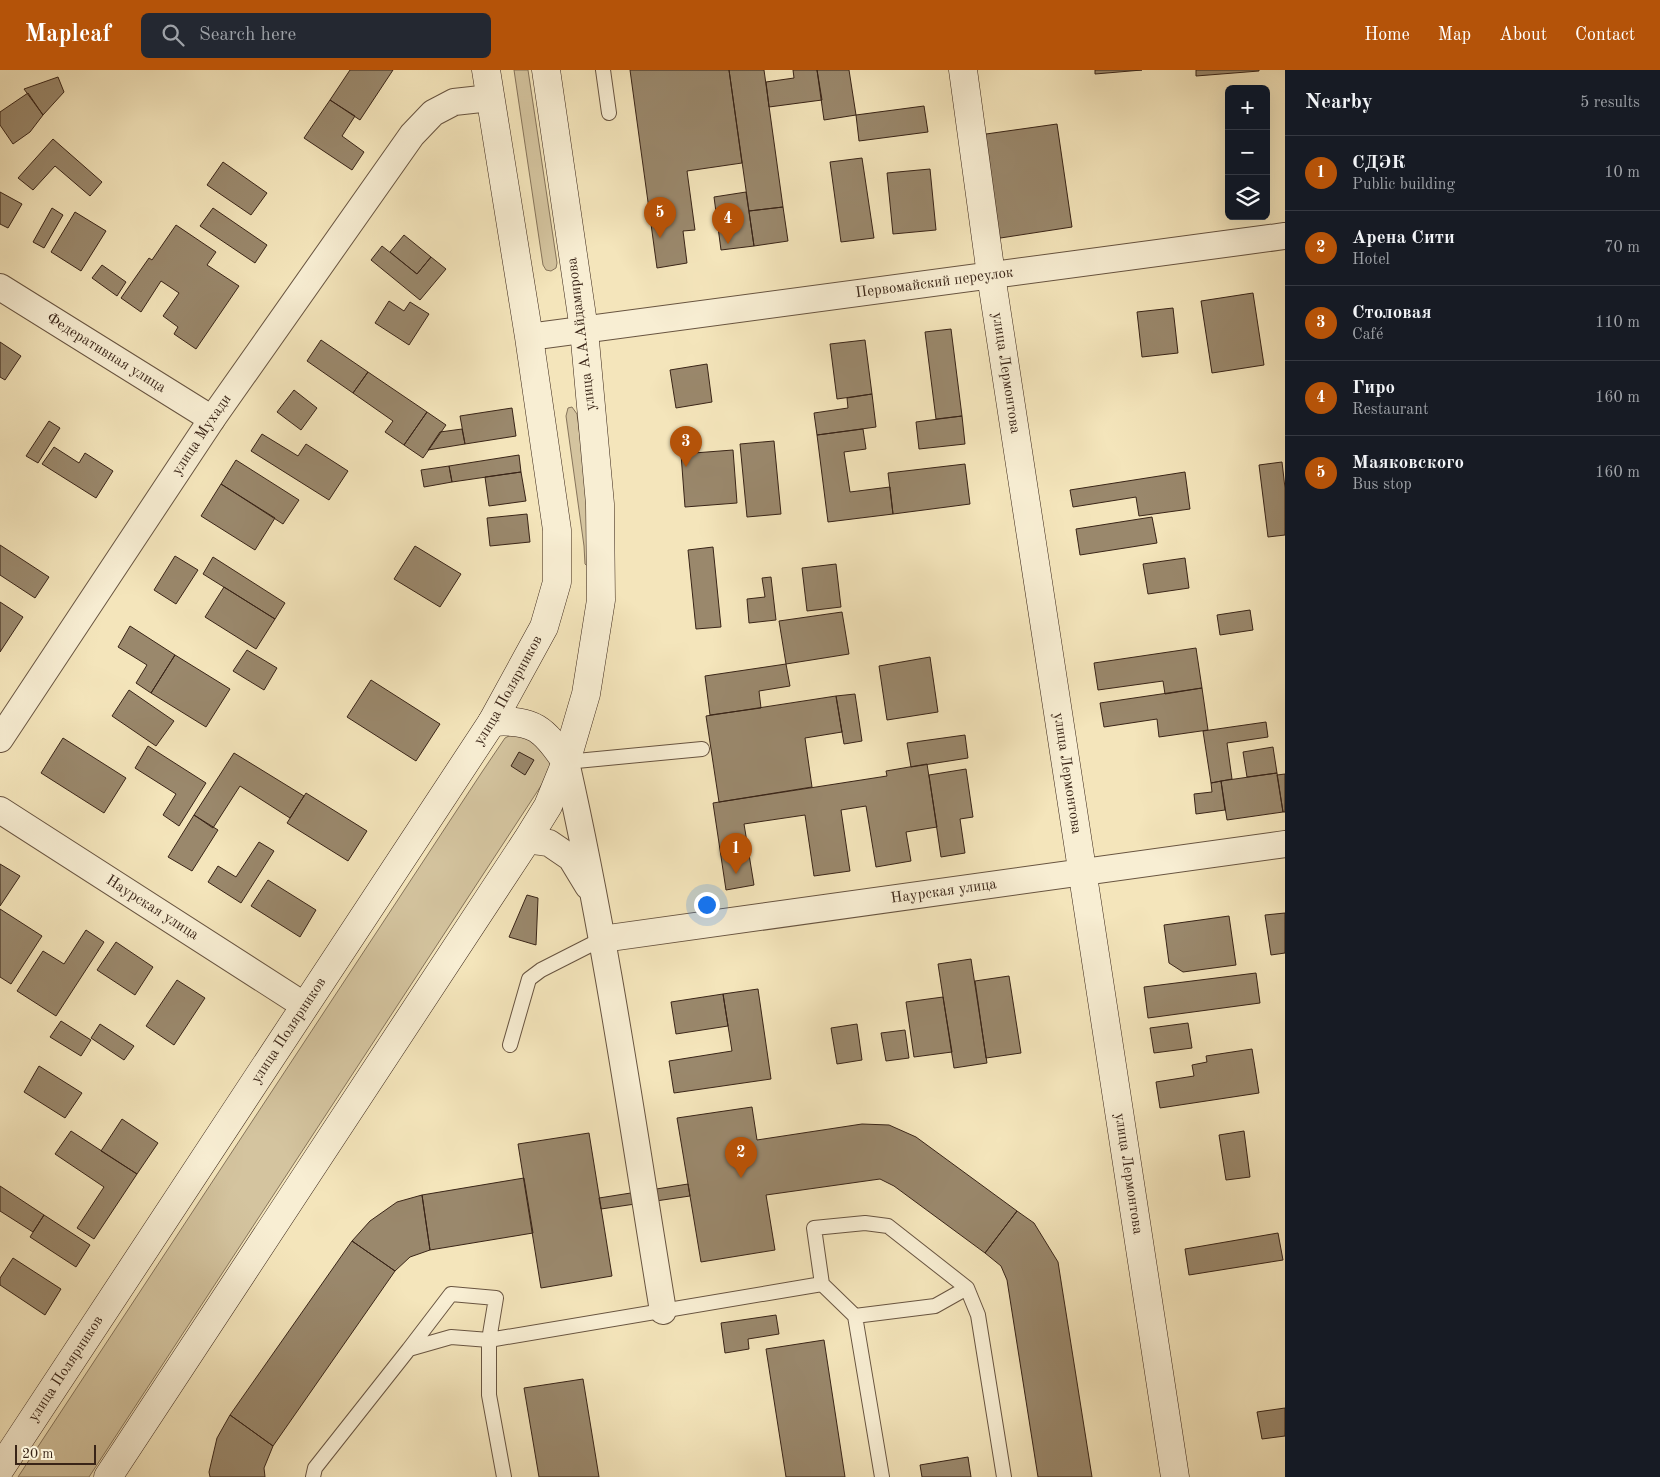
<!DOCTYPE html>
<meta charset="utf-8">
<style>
:root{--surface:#171b24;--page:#242831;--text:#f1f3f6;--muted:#9ea1a6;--line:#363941;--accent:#b45309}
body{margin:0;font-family:"Old Standard TT",serif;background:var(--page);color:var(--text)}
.controls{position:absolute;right:15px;top:15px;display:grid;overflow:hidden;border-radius:8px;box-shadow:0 5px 20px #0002}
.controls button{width:45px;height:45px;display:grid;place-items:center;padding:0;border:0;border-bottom:1px solid var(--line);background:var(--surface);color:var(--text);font:25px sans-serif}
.scale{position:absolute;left:15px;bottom:12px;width:81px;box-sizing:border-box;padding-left:5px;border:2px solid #392417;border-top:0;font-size:14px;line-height:18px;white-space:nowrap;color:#392417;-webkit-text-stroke:4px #f8eed3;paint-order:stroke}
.you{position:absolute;left:706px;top:834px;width:18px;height:18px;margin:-12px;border:4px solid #fff;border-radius:50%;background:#1a73e8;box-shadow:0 0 0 8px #1a73e833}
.badge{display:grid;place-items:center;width:32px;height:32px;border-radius:50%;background:var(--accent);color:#fff;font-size:16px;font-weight:700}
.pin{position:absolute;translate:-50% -41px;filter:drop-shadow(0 1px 2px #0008)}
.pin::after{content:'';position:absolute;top:26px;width:18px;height:15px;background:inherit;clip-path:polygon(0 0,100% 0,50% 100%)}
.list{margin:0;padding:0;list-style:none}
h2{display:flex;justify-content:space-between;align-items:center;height:65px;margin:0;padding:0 20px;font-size:21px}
h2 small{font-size:16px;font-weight:400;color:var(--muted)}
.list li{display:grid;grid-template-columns:32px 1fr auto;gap:15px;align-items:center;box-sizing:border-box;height:75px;padding:0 20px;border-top:1px solid var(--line)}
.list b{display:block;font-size:19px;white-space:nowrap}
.list p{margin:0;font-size:16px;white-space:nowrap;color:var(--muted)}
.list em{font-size:16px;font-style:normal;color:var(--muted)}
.icon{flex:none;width:28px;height:28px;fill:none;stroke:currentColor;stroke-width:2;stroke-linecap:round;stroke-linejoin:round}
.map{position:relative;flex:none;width:1285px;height:1407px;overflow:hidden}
header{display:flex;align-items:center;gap:30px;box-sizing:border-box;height:70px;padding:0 25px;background:var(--accent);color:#fff}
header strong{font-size:24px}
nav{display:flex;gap:28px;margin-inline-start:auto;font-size:18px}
.search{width:350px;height:45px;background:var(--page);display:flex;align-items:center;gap:12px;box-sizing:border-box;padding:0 18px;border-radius:8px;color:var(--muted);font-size:19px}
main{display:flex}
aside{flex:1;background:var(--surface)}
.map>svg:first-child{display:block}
</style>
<header>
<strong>Mapleaf</strong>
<div class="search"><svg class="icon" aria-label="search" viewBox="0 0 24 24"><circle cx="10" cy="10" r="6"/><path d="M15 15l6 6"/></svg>Search here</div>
<nav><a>Home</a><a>Map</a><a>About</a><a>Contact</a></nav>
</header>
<main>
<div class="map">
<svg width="1285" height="1407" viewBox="0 0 1285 1407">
<rect width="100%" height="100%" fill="#f4e5bb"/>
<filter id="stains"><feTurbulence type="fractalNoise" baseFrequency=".004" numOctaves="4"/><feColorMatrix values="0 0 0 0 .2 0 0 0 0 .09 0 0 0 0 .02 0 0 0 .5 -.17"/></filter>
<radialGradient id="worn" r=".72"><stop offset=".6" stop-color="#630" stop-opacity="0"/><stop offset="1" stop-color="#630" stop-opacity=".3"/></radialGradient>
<!-- green -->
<path fill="#d4c49f" stroke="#86745b" d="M514,0H528L557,193L556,198L551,201L546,200L543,195Z
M572,337L577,344L588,425V497L585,494L584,476L566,346L568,338Z
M513,664H524L547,680L552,699L89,1407H18L482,702L505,668Z"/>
<!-- building -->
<path fill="#9a886c" stroke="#392417" d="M350,0H393L360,50L330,30Z
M630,0H729L742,93L687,101L695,160L683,161L687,193L657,198Z
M729,0H764L783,137L749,141Z
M793,0H817L822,30L769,37L766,12L794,8Z
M817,0H849L856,45L824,50Z
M1095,0H1142L1095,4Z
M1196,0H1259V1L1196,6Z
M58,7L64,22L43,45L24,19Z
M28,23L43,45L30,62L13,74L0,55V42Z
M330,30L355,46L342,66L364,82L352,100L304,68Z
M924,36L928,62L859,71L856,45Z
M1057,54L1072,157L994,169L979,65Z
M53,69L102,112L90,126L55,96L33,120L18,108Z
M862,88L874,168L841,172L830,92Z
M223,92L267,123L251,145L207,115Z
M930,99L936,160L893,164L887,103Z
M0,122L22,134L8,158L0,154Z
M746,122L754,176L721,180L714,127Z
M783,137L788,171L754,176L749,141Z
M52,138L63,145L44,178L33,172Z
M213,138L267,175L255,193L200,156Z
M75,142L106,161L81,201L51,182Z
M176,155L216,182L207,195L239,216L196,279L174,264L178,257L163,246L179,223L161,211L141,242L121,228L149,188L152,190Z
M404,165L431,187L417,204L390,182Z
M382,176L417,204L431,187L446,199L420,230L371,190Z
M102,195L126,212L117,226L92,208Z
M1253,223L1264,295L1212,303L1201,231Z
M389,231L404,241L410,232L429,244L409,275L375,253Z
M1173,238L1178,283L1142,287L1137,242Z
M951,259L962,346L936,349L925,262Z
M321,270L368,302L353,323L307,291Z
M865,270L872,324L837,329L830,274Z
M0,272L21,286L5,310L0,307Z
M707,294L712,332L676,338L670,300Z
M368,302L427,342L404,375L385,362L393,351L353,323Z
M294,320L317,338L301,360L277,342Z
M872,324L876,357L817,365L814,343L848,338L847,328Z
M512,338L516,366L465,374L460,346Z
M427,342L446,355L423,388L404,375Z
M962,346L965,374L919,379L916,352Z
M49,351L60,358L38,393L26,386Z
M462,359L465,374L428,380L440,362Z
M863,359L866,379L844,382L850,422L890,417L893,444L828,452L817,365Z
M262,364L298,386L306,374L348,401L329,430L251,381Z
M774,371L781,444L747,447L740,374Z
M54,377L79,393L85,383L113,401L96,428L42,394Z
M733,380L737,433L685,437L681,384Z
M519,385L521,402L452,412L449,396Z
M236,390L299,430L283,454L221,414Z
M1282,392L1285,418V465L1268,467L1259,395Z
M965,394L970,434L893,444L888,403Z
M449,396L452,412L424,417L421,400Z
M521,402L526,431L489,436L485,407Z
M1185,402L1190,439L1139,446L1136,427L1073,437L1070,420Z
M221,414L275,448L255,480L201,446Z
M527,444L530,472L490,476L487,448Z
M1152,447L1157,473L1080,485L1076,459Z
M0,475L49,507L35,528L0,505Z
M415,476L461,504L440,537L394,509Z
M713,477L721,557L696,559L688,480Z
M175,486L198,500L176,534L154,520Z
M213,487L285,533L275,549L203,504Z
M1185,488L1189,518L1148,524L1143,494Z
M836,494L841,537L807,541L802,498Z
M771,507L776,550L749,553L747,529L765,527L762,508Z
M224,517L275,549L256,579L205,547Z
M0,532L23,547L0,582Z
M1250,540L1253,560L1220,565L1217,545Z
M842,542L849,584L786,594L779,551Z
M130,556L175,585L151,623L136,613L147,595L118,577Z
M1196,578L1202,618L1165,624L1163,611L1098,620L1094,593Z
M247,580L277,598L264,620L233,601Z
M175,585L230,619L206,657L151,623Z
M930,587L938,642L887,650L879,596Z
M786,594L790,616L759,621L761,638L710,645L705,606Z
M371,610L440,654L416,691L347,647Z
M1202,618L1208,660L1159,667L1157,649L1104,657L1100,633Z
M129,620L174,651L156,676L112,646Z
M855,624L862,671L844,674L836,626Z
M836,626L842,662L805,668L812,717L719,732L706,646Z
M1266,652L1268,667L1227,673L1232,709L1211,713L1203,661Z
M965,665L968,688L911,697L907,673Z
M63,668L126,708L104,743L41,703Z
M148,676L206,713L179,756L163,745L176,724L135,698Z
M1273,677L1277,703L1247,707L1243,682Z
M519,682L534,690L525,705L511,696Z
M234,683L304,726L290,748L240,716L213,758L194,745Z
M927,694L937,757L906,762L911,791L876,797L866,736L841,740L850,801L814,806L805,745L744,754L754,815L726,820L713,733L887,706L886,701Z
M966,699L973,747L960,749L965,783L941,787L929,705Z
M1277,703L1283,742L1227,750L1221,711Z
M1285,704V742H1283L1277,705Z
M1221,711L1225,740L1196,744L1194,724L1212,722L1211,713Z
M306,723L367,761L348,791L287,753Z
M194,745L218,760L192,801L168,787Z
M259,772L274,781L241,833L208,812L218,796L236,807Z
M0,794L20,806L0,836Z
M268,810L316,840L300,867L251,836Z
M527,825L538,828L536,875L509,867Z
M0,839L42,866L11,914L0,907Z
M1285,843V883L1271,885L1265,845Z
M1229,846L1236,895L1183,902L1169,893L1164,855Z
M86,860L104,872L56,946L17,921L43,881L64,894Z
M116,872L153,897L135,925L97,900Z
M971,889L987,993L954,998L938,894Z
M1256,903L1260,933L1148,948L1144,917Z
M1009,906L1021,983L986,988L975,911Z
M177,910L205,928L174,975L146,956Z
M758,919L771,1009L674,1023L669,991L732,981L723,924Z
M723,924L728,956L676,964L671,932Z
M943,927L952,982L914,987L906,932Z
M61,951L91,970L81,986L50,967Z
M1188,953L1192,978L1154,983L1150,958Z
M100,954L134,976L124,990L91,968Z
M857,954L862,990L837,994L831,958Z
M905,960L909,988L886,991L881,963Z
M1252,979L1259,1023L1160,1038L1156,1012L1194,1006L1192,995L1207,992L1206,986Z
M39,996L82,1023L65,1048L24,1022Z
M752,1037L757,1070L862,1054L889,1055L916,1067L1017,1141L985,1183L894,1116L880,1109L766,1125L775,1180L701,1192L677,1048Z
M122,1049L158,1073L137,1104L101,1081Z
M71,1061L137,1104L94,1169L77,1158L104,1117L55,1084Z
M1244,1061L1250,1107L1226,1110L1219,1065Z
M589,1063L612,1206L541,1218L518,1074Z
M524,1108L533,1163L430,1180L422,1125Z
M688,1114L690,1126L601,1139L599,1128Z
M0,1116L44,1145L33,1162L0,1141Z
M422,1125L430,1180L410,1187L395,1201L352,1171L370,1151L397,1132Z
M1017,1141L1034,1153L1058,1192L1092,1407H1038L1007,1210L1001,1196L985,1183Z
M44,1145L90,1175L76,1197L30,1167Z
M1278,1163L1283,1190L1189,1205L1185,1179Z
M352,1171L395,1201L273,1376L230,1345Z
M13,1188L61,1219L45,1245L0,1215V1208Z
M776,1245L779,1264L748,1269L749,1279L725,1283L721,1253Z
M824,1270L845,1407H786L766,1279Z
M583,1309L599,1407H539L524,1318Z
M1285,1338V1366L1262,1369L1257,1342Z
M230,1345L273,1376L264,1398L265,1407H210L209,1402L217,1368Z
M968,1387L971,1407H922L920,1395Z"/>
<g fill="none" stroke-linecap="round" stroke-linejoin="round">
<!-- lane casing -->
<g stroke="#685440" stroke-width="16">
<path id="lane" d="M603,0L609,43
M566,692L702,679
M510,975L529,909L541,900L602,869
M822,1214L814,1158L865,1153L888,1156L967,1218L978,1245L1004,1407
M855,1246L935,1236L967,1218
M409,1279L451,1224L496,1228L489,1270V1325L504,1407
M313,1407L315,1398L409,1279L451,1267L489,1270L822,1214L855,1246L882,1407"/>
</g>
<!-- street casing -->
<g stroke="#685440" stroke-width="28">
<g id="street">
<path id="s1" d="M0,217L212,349"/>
<path id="s2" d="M529,267L1285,166"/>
<path id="s3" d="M0,669L212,349L412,65L433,43L454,32L490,28"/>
<path d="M566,692C607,873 633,1058 663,1241"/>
<path id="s4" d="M0,740L305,936"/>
<path d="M527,770L549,773L571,788L588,816"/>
<path id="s5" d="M602,869L1285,774"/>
</g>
</g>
<!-- secondary casing -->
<g stroke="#392417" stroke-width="29">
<g id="secondary">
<path id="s6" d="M963,0L991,205L1175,1407"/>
<path d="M492,652C534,649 544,659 566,692"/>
<path id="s7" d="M0,1399L492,652L544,557L557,512V460L529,267L486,0"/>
<path d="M108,1407L527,770L548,736L566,692L586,624L601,530L600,434L584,260L546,0"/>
</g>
</g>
<!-- lane -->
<use href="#lane" stroke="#f8eed3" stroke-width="14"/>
<!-- street -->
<use href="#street" stroke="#f8eed3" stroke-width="26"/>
<!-- secondary -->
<use href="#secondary" stroke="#f8eed3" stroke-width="28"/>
</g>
<g text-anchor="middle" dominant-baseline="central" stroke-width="4.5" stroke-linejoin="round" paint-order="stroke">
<!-- street labels -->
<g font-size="15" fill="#392417" stroke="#f8eed3">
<text stroke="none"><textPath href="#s2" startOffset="409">Первомайский переулок</textPath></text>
<text transform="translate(582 264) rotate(-97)">улица А.А.Айдамирова</text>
<text stroke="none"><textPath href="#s1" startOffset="125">Федеративная улица</textPath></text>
<text stroke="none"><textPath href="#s6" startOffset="306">улица Лермонтова</textPath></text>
<text stroke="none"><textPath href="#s3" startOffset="365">улица Мухади</textPath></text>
<text stroke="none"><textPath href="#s7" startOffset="930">улица Полярников</textPath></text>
<text stroke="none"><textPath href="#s6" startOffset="711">улица Лермонтова</textPath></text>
<text stroke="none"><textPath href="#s5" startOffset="345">Наурская улица</textPath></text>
<text stroke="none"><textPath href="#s4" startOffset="181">Наурская улица</textPath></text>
<text stroke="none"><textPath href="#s7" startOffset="525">улица Полярников</textPath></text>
<text stroke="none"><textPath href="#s6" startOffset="1116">улица Лермонтова</textPath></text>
<text stroke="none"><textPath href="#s7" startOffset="120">улица Полярников</textPath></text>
</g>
</g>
<rect width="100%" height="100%" filter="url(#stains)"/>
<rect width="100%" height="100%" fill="url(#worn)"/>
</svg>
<div class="controls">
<button>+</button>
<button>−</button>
<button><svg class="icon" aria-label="layers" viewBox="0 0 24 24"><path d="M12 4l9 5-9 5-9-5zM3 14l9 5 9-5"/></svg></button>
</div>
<div class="scale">20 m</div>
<div class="you"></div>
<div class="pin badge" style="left:736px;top:804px">1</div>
<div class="pin badge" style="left:741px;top:1108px">2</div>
<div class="pin badge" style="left:686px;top:397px">3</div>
<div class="pin badge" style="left:728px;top:174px">4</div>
<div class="pin badge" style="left:660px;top:168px">5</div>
</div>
<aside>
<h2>Nearby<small>5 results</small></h2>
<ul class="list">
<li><span class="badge">1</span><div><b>СДЭК</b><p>Public building</p></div><em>10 m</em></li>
<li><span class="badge">2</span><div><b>Арена Сити</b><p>Hotel</p></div><em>70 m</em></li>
<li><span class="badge">3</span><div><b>Столовая</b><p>Café</p></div><em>110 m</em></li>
<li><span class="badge">4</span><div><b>Гиро</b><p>Restaurant</p></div><em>160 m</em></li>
<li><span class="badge">5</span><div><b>Маяковского</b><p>Bus stop</p></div><em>160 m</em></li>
</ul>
</aside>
</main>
